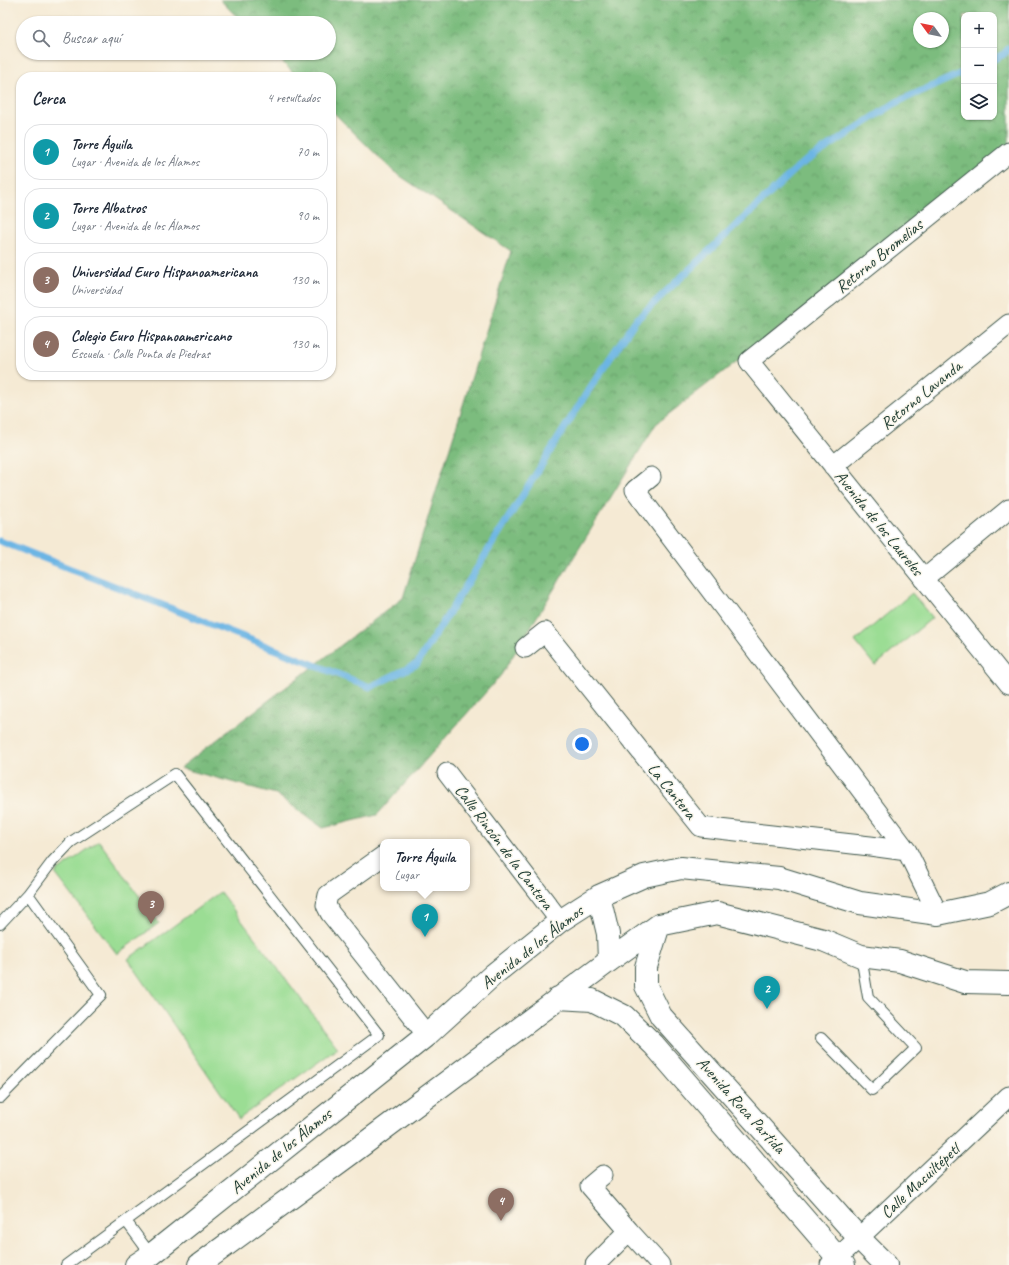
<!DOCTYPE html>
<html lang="es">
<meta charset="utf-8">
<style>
:root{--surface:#fff;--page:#f6f6f7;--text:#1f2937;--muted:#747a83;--line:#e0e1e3;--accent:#1a73e8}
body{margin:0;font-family:Caveat,sans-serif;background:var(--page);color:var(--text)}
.controls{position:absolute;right:12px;top:12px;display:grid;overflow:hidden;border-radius:8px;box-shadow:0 1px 3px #0004}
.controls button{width:36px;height:36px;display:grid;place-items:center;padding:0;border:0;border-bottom:1px solid var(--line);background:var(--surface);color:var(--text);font:20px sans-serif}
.compass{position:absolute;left:913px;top:12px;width:36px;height:36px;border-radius:50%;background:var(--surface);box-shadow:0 1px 3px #0004;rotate:303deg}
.you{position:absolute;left:582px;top:744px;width:14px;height:14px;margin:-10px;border:3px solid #fff;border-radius:50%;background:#1a73e8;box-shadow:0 0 0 6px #1a73e833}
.badge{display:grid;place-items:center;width:26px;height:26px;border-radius:50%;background:var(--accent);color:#fff;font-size:13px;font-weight:700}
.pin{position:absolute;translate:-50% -33px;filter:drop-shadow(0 1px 2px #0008)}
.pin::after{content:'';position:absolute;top:21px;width:14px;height:12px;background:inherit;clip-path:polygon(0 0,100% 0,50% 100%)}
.popup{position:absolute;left:380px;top:839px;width:90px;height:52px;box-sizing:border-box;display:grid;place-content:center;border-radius:8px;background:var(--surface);filter:drop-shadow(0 1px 3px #0005);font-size:13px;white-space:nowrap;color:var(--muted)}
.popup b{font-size:15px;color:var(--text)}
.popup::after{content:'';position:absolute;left:50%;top:100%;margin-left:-8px;border:8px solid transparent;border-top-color:var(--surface)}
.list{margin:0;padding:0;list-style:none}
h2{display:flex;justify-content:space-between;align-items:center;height:52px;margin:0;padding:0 16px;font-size:17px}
h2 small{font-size:13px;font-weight:400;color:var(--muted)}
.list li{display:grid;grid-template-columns:26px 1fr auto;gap:12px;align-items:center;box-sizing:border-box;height:56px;margin:0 8px 8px;padding:0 8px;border:1px solid var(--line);border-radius:16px}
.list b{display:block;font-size:15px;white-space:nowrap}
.list p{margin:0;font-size:13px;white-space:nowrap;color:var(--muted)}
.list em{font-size:13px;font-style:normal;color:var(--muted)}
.icon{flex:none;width:22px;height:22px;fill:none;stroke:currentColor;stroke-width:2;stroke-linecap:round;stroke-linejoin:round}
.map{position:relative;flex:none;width:1009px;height:1265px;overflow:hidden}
.search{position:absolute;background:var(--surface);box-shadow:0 1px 3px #0004;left:16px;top:16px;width:320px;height:44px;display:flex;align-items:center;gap:10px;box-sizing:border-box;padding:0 14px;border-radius:22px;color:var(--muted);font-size:15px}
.panel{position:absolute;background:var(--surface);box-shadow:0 1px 3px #0004;left:16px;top:72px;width:320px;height:308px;border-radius:16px}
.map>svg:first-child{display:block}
</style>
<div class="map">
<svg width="1009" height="1265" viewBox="0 0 1009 1265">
<defs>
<pattern id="forest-crowns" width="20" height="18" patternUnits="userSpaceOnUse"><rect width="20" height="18" fill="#7cbc7e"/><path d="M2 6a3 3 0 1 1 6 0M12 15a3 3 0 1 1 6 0" fill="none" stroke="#659a68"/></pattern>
</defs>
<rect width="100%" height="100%" fill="#fbf7ec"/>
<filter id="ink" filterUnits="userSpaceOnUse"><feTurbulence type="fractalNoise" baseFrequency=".025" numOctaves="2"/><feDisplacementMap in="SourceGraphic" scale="8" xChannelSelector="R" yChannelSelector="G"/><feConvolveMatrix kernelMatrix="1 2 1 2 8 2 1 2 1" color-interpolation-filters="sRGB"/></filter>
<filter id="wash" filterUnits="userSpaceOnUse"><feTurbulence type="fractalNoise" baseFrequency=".012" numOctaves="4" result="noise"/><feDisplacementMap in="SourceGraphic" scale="16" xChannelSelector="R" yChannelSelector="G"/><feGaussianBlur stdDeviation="0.9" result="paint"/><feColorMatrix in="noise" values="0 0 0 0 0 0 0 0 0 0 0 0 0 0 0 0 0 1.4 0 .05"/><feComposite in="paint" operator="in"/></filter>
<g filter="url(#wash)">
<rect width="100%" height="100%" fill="#f5ead4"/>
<!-- forest -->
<path fill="url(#forest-crowns)" stroke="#4e7c59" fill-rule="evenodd" d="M220,0H1009V150L656,424L501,675L377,815L323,828L276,794L180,768L403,598L511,251L393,171L331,110V77H298L273,53H329V23H243ZM964,15H994V117H964ZM919,18H943V42H919Z"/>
<!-- green -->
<path fill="#9bdd94" stroke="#5d8d64" d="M912,593L932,618L875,666L855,641Z
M99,841L159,923L117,954L55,873Z
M220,892L338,1048L239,1119L128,959Z"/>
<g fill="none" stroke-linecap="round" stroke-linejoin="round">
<!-- stream -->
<path stroke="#6cb5e4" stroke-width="7" d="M994,59L1004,54L1009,48
M0,541L370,687L417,664L586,394L635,321L800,165L897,102L964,72"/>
</g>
</g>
<g filter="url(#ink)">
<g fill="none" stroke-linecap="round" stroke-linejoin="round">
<!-- lane casing -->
<g stroke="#3f574c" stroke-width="12">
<path id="lane" d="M28,894L52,862L71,842L175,774L379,1035L66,1265
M0,924L28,894L101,995L0,1098
M821,1038L872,1090L916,1048L868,997L861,956
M126,1221L151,1255"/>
</g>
<!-- street casing -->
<g stroke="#3f574c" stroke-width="21">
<path id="street" d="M1009,152L749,361L1009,684
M833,466L1009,324
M651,477L635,490L907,851L938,914
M924,579L1009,509
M525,648L545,632L701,827L870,846L907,851
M447,773L560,921
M383,856L328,895L326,905L330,913L427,1035
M603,1175L590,1186L629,1231L660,1265
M595,1265L629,1231
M830,1265L1009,1096"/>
</g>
<!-- secondary casing -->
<g stroke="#3f574c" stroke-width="24">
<path id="secondary" d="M599,896L608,934L609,961
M659,925L646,967V986L661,1016L859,1238L886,1265
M558,998L592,1000L624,1016L654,1045L844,1265
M136,1265L151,1255L427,1035L494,974L560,921L599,896L644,876L681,868L779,878L860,903L938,914L990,903L1009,893
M199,1265L349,1155L609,961L659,925L717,913L823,940L861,956L900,961L965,982L1009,983"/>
</g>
<!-- lane -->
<use href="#lane" stroke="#fff" stroke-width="10"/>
<!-- street -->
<use href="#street" stroke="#fff" stroke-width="19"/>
<!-- secondary -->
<use href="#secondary" stroke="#fff" stroke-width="22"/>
</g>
</g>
<g text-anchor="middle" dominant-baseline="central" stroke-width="3" stroke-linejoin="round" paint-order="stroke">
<!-- street labels -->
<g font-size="17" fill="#1f3d34" stroke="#fbf7ec">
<text transform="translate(879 256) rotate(-39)">Retorno Bromelias</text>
<text transform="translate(921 395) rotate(-39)">Retorno Lavanda</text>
<text transform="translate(879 523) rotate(51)">Avenida de los Laureles</text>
<text transform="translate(672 791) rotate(51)">La Cantera</text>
<text transform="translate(504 847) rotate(53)">Calle Rincón de la Cantera</text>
<text transform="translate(532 947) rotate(-38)">Avenida de los Álamos</text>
<text transform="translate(741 1105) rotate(48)">Avenida Roca Partida</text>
<text transform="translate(281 1151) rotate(-39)">Avenida de los Álamos</text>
<text transform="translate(920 1181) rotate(-43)">Calle Macuiltépetl</text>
</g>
</g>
</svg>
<div class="controls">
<button>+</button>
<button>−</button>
<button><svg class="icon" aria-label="layers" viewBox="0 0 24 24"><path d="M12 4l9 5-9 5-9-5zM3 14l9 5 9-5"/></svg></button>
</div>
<svg class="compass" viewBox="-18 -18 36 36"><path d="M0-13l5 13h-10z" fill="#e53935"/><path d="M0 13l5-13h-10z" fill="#747a83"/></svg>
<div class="you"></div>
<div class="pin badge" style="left:425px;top:937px;background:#0f9aa8">1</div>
<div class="popup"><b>Torre Águila</b>Lugar</div>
<div class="pin badge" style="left:767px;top:1009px;background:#0f9aa8">2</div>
<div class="pin badge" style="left:151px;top:924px;background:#8d6e63">3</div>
<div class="pin badge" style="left:501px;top:1221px;background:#8d6e63">4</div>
<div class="search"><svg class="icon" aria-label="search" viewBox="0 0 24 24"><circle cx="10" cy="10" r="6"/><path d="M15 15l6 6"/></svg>Buscar aquí</div>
<section class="panel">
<h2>Cerca<small>4 resultados</small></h2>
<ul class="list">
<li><span class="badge" style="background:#0f9aa8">1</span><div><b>Torre Águila</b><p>Lugar · Avenida de los Álamos</p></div><em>70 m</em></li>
<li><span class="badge" style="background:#0f9aa8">2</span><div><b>Torre Albatros</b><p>Lugar · Avenida de los Álamos</p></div><em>90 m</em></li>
<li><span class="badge" style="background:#8d6e63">3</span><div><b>Universidad Euro Hispanoamericana</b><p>Universidad</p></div><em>130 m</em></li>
<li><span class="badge" style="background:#8d6e63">4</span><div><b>Colegio Euro Hispanoamericano</b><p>Escuela · Calle Punta de Piedras</p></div><em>130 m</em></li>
</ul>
</section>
</div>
